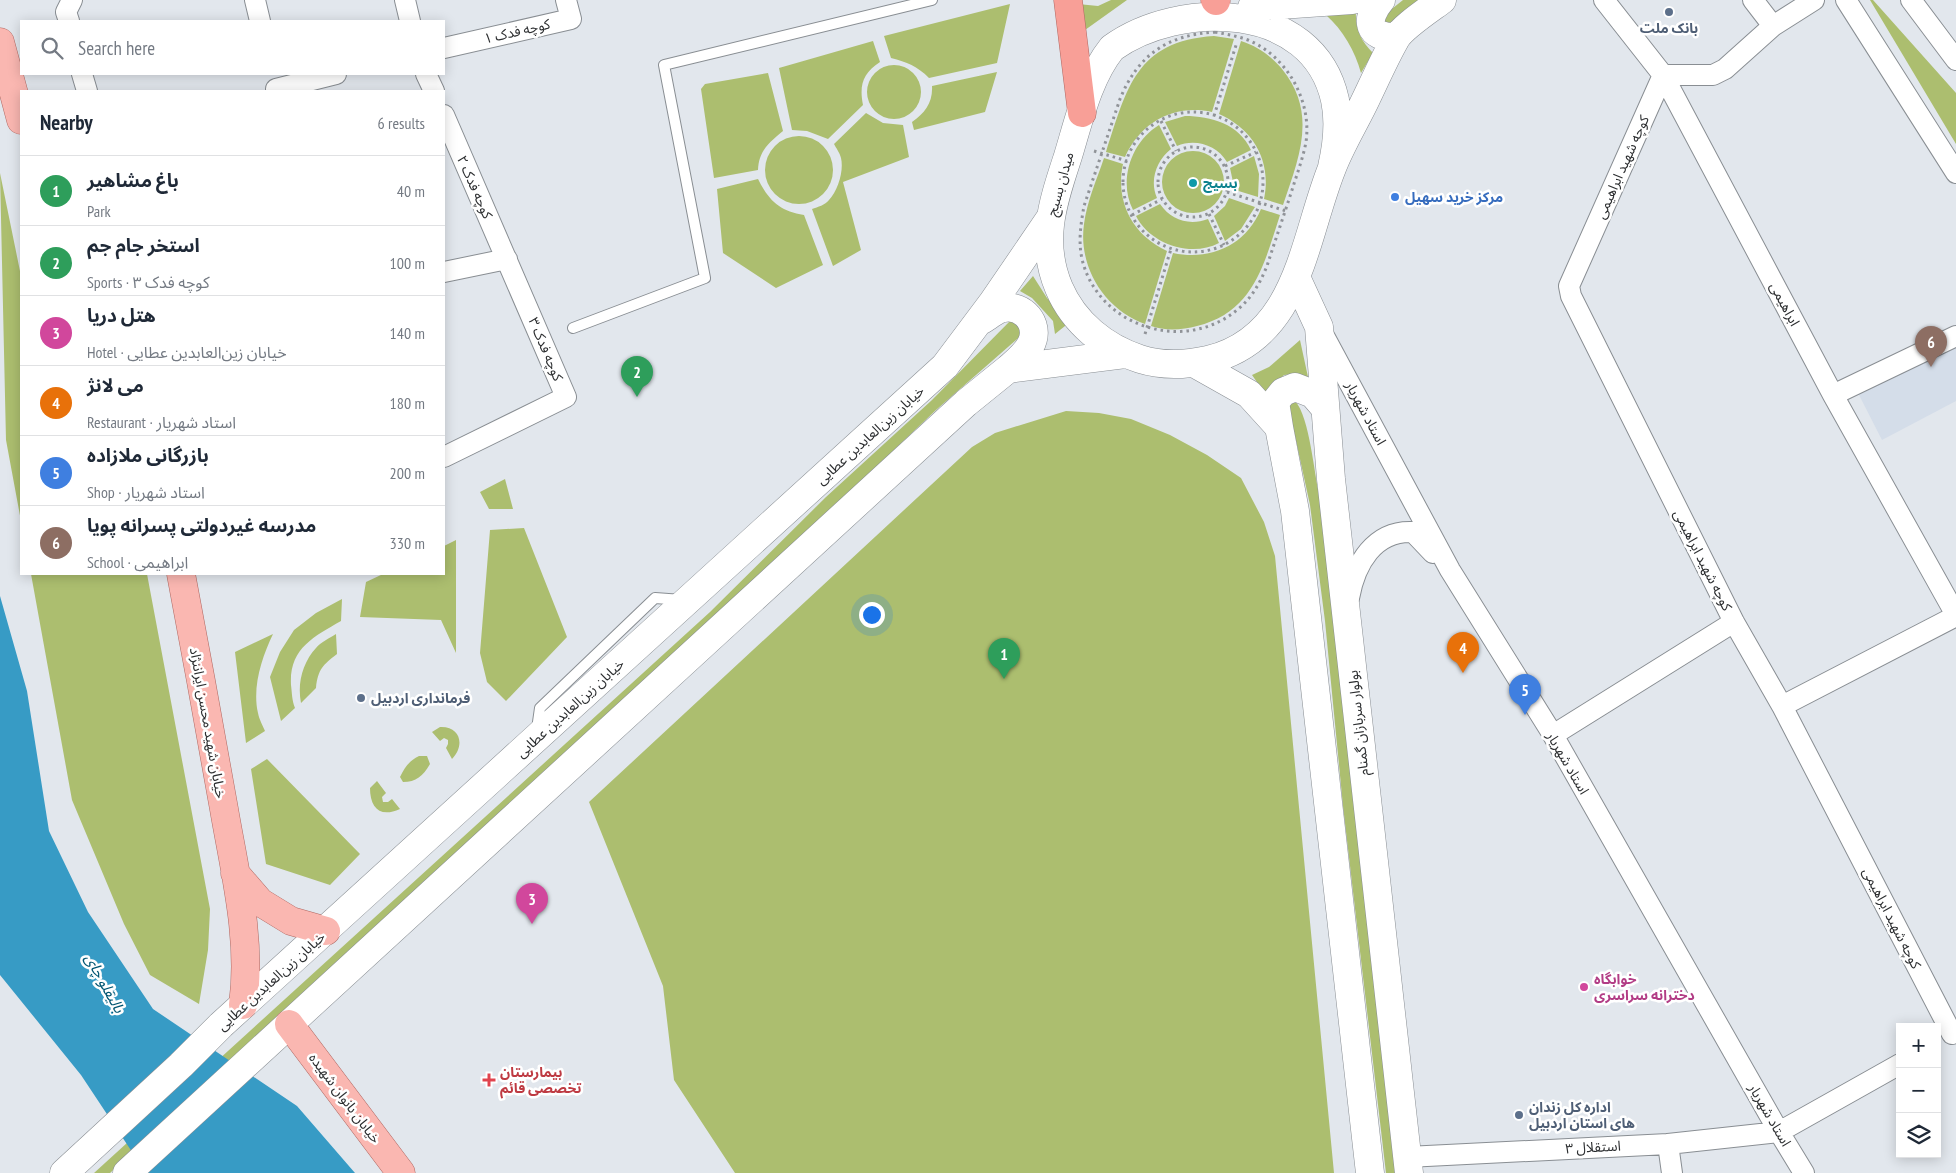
<!DOCTYPE html>
<meta charset="utf-8">
<style>
:root{--surface:#fff;--page:#f2f2f3;--text:#1f2937;--muted:#747a83;--line:#e0e1e3;--accent:#be3e88}
body{margin:0;font-family:"PT Sans Narrow","Noto Sans Arabic",sans-serif;background:var(--page);color:var(--text)}
.controls{position:absolute;right:15px;bottom:15px;display:grid;overflow:hidden;border-radius:0px;box-shadow:0 2px 12px #0003}
.controls button{width:45px;height:45px;display:grid;place-items:center;padding:0;border:0;border-bottom:1px solid var(--line);background:var(--surface);color:var(--text);font:25px sans-serif}
.you{position:absolute;left:871px;top:614px;width:18px;height:18px;margin:-12px;border:4px solid #fff;border-radius:50%;background:#1a73e8;box-shadow:0 0 0 8px #1a73e833}
.badge{display:grid;place-items:center;width:32px;height:32px;border-radius:50%;background:var(--accent);color:#fff;font-size:16px;font-weight:700}
.pin{position:absolute;translate:-50% -41px;filter:drop-shadow(0 1px 2px #0008)}
.pin::after{content:'';position:absolute;top:26px;width:18px;height:15px;background:inherit;clip-path:polygon(0 0,100% 0,50% 100%)}
.list{margin:0;padding:0;list-style:none}
h2{display:flex;justify-content:space-between;align-items:center;height:65px;margin:0;padding:0 20px;font-size:21px}
h2 small{font-size:16px;font-weight:400;color:var(--muted)}
.list li{display:grid;grid-template-columns:32px 1fr auto;gap:15px;align-items:center;box-sizing:border-box;height:70px;padding:0 20px;border-top:1px solid var(--line)}
.list b{display:block;font-size:19px;white-space:nowrap}
.list p{margin:0;font-size:16px;white-space:nowrap;color:var(--muted)}
.list em{font-size:16px;font-style:normal;color:var(--muted)}
.icon{flex:none;width:28px;height:28px;fill:none;stroke:currentColor;stroke-width:2;stroke-linecap:round;stroke-linejoin:round}
.map{position:relative;flex:none;width:1956px;height:1173px;overflow:hidden}
.search{position:absolute;background:var(--surface);box-shadow:0 2px 12px #0003;left:20px;top:20px;width:425px;height:55px;display:flex;align-items:center;gap:12px;box-sizing:border-box;padding:0 18px;border-radius:0px;color:var(--muted);font-size:19px}
.panel{position:absolute;background:var(--surface);box-shadow:0 2px 12px #0003;left:20px;top:90px;width:425px;height:485px;border-radius:0px}
.map>svg:first-child{display:block}
</style>
<div class="map">
<svg width="1956" height="1173" viewBox="0 0 1956 1173">
<rect width="100%" height="100%" fill="#e2e7ed"/>
<!-- built -->
<path fill="#d4dde9" d="M1956,341V401L1882,440L1858,393Z"/>
<!-- green -->
<path fill="#acbe6f" d="M1111,0H1127L1085,30L1078,4L1098,6Z
M1403,0H1418L1391,23L1387,25L1382,23L1383,16Z
M1870,0H1873L1956,93V144Z
M1010,4L997,63L929,78C917,66 907,62 891,58L884,36Z
M1356,12C1355,29 1361,41 1373,53L1361,73C1355,51 1343,30 1326,15Z
M1214,36L1234,39L1212,112C1174,104 1141,122 1125,157L1106,152C1127,88 1136,41 1214,36Z
M873,41L880,62C863,73 859,85 863,105L828,139L807,131L792,130L779,68Z
M1241,41C1257,46 1271,56 1282,69C1318,113 1299,158 1283,205L1264,199C1272,161 1253,129 1219,114Z
M867 92a27 27 0 1 1 54 0a27 27 0 1 1-54 0Z
M997,72L985,112L914,130L912,122C925,113 933,102 932,86Z
M768,73L783,131C769,143 759,150 758,170L714,178L701,89L705,84Z
M866,113L883,123L903,125L909,157L843,182L861,250L833,266L812,209C818,207 825,205 829,200C838,190 844,171 841,158C840,153 836,148 834,144Z
M1185,116C1211,116 1239,124 1251,150L1227,162C1217,145 1195,138 1177,146L1165,122Z
M1159,125L1171,149C1157,160 1149,180 1157,198L1133,210C1118,181 1131,142 1159,125Z
M765 170a34 34 0 1 1 68 0a34 34 0 1 1-68 0Z
M1162 182a31 31 0 1 1 62 0a31 31 0 1 1-62 0Z
M1254,156L1259,174L1258,197L1232,189L1233,182L1230,168Z
M1104,158L1123,164C1115,201 1132,235 1167,251L1145,324C1104,309 1078,267 1084,224C1087,201 1097,179 1104,158Z
M0,173L21,276V521L6,440Z
M758,179C769,201 780,211 804,215L823,265L776,288L723,253L717,189Z
M1229,198L1255,207L1241,229L1225,241L1214,216L1225,206Z
M1160,204C1171,220 1189,226 1208,219L1219,243C1191,258 1150,244 1136,216Z
M1261,209L1280,215C1264,264 1254,312 1197,326C1182,330 1165,331 1151,326L1173,253C1211,261 1246,245 1261,209Z
M1033,276L1047,298L1070,322L1055,334L1053,321L1032,298L1020,291Z
M1010,321H1018L1023,334L936,410L834,507L110,1173H94L710,612L826,497L932,400Z
M1300,340L1308,377L1295,374L1284,375L1277,382L1268,398L1252,375L1269,367Z
M1295,401C1310,417 1314,475 1320,498L1398,1173H1386L1343,806L1325,621L1310,505L1288,404Z
M1066,411L1099,413L1131,419L1170,435L1207,455L1241,478L1264,522L1275,556L1334,1173H735L674,1080L663,986L589,802L972,447L995,433Z
M505,479L513,509H489L480,492Z
M524,528L567,637L506,701L487,682L480,653L490,530Z
M456,540V653L441,620L360,617L366,582L383,574H444V546Z
M31,574H147L210,909L208,950L199,1004L150,975L124,924L72,800Z
M342,599L341,621C313,637 289,649 291,685C292,693 292,701 295,708L281,721L270,677L280,652L294,630L316,613Z
M273,634C262,657 252,687 258,713C259,719 263,726 265,731L246,743L235,652Z
M336,634L337,654C323,665 318,669 316,688L301,703C297,683 303,662 316,648C321,642 330,638 336,634Z
M440,727C461,726 465,746 452,759L446,748L448,744V740L444,738L440,741L432,732Z
M419,756H427L430,764C423,776 416,782 403,782L400,777C405,767 409,761 419,756Z
M267,759L360,854L330,885L266,864L251,769Z
M377,781L386,793L382,797L383,802H388L392,799L400,809C380,818 370,808 370,788Z"/>
<!-- water -->
<path fill="#379bc5" d="M0,596L27,691L49,831L88,912L153,1009L297,1106L355,1173H146L81,1075L0,975Z"/>
<g fill="none" stroke-linecap="round" stroke-linejoin="round">
<!-- service casing -->
<g stroke="#898e93" stroke-width="12">
<path id="service" d="M573,328L705,278L664,65L932,0
M537,729L540,708L655,598L682,600"/>
</g>
<!-- minor casing -->
<g stroke="#898e93" stroke-width="22">
<path id="minor" d="M255,0L260,21
M405,0L410,21
M1604,0L1663,75L1833,395L1956,615
M1753,0L1773,26
M1814,0L1773,26L1725,69L1713,75H1663L1569,286L1571,296L1734,622L1782,706L1952,1034
M1846,0L1956,173
M1911,0L1956,60
M69,21L66,12L72,0
M444,48L571,19L566,0
M82,74L87,91
M426,74L434,91
M276,89L336,74
M444,115L566,397L444,457
M444,272L507,259
M1323,334L1450,570L1553,735L1779,1132L1804,1173
M1833,395L1956,336
M1349,598C1355,564 1374,530 1413,532L1433,553
M1782,706L1956,616
M1553,735L1734,622
M1668,1144L1672,1173
M1407,1157L1668,1144L1779,1132L1900,1064"/>
</g>
<!-- secondary casing -->
<g stroke="#898e93" stroke-width="29">
<path id="secondary" d="M1381,0C1364,20 1368,38 1396,37
M1252,7L1352,0
M1332,167C1337,145 1340,123 1335,100C1313,0 1178,0 1112,48C1088,78 1079,120 1068,156C1053,202 1039,241 1059,288C1074,323 1105,348 1140,359C1162,366 1186,365 1208,360C1299,338 1303,240 1332,168C1340,147 1352,127 1362,107C1373,85 1383,61 1395,40C1401,28 1430,9 1442,0
M1296,277L1319,327L1331,479L1409,1173
M980,321C986,318 993,312 1000,309C1019,302 1038,320 1033,339C1030,351 1017,361 1008,369
M1194,363L1249,394L1279,427L1295,511L1370,1173
M1279,427L1275,402L1283,392L1295,387L1313,394L1325,408
M64,1173L181,1065L221,1025L945,366L993,302L1049,220
M127,1173L966,403L1008,369L1125,354"/>
</g>
<!-- primary casing -->
<g stroke="#af6862" stroke-width="29">
<path id="primary" d="M0,42L21,120
M181,574C196,652 210,731 224,809C235,873 252,940 243,1005
M235,873L260,902L291,921L326,931
M289,1024L401,1173"/>
</g>
<!-- trunk casing -->
<g stroke="#af6862" stroke-width="29">
<path id="trunk" d="M1068,0L1082,113
M1215,0L1216,1"/>
</g>
<!-- path -->
<path stroke="#909398" stroke-width="3" stroke-dasharray="2.5 4" stroke-linecap="butt" d="M1215,32C1226,34 1237,36 1248,40C1287,56 1312,101 1306,142C1303,158 1297,174 1292,190C1284,215 1275,241 1267,266C1260,283 1252,298 1237,310C1184,354 1098,327 1082,259C1078,241 1081,223 1084,206L1120,99C1138,55 1167,35 1215,32Z
M1123 182a70 70 0 1 1 140 0a70 70 0 1 1-140 0Z
M1214,116L1237,42
M1161,121L1176,151
M1158 182a35 35 0 1 1 70 0a35 35 0 1 1-70 0Z
M1094,151L1127,161
M1225,166L1256,152
M1227,192L1286,211
M1209,214L1224,245
M1132,215L1162,199
M1145,334L1171,249"/>
<!-- service -->
<use href="#service" stroke="#fff" stroke-width="10"/>
<!-- minor -->
<use href="#minor" stroke="#fff" stroke-width="20"/>
<!-- secondary -->
<use href="#secondary" stroke="#fff" stroke-width="28"/>
<!-- primary -->
<use href="#primary" stroke="#fab7b1" stroke-width="28"/>
<!-- trunk -->
<use href="#trunk" stroke="#f89f97" stroke-width="28"/>
</g>
<!-- markers -->
<g fill="#5c6f8a" stroke="#fff" stroke-width="2">
<circle cx="1669" cy="12" r="5"/>
<circle cx="361" cy="698" r="5"/>
<circle cx="1519" cy="1115" r="5"/>
</g>
<circle fill="#0f9aa8" stroke="#fff" stroke-width="2" cx="1193" cy="183" r="5"/>
<circle fill="#3f7fe0" stroke="#fff" stroke-width="2" cx="1395" cy="197" r="5"/>
<circle fill="#d1479c" stroke="#fff" stroke-width="2" cx="1584" cy="987" r="5"/>
<path fill="#e0444e" stroke="#fff" stroke-width="2" d="M486.5 1072.5h5v5h5v5h-5v5h-5v-5h-5v-5h5z"/>
<g text-anchor="middle" dominant-baseline="central" stroke-width="5" stroke-linejoin="round" paint-order="stroke">
<!-- service labels -->
<g font-size="14" font-weight="bold" fill="#4e5e75" stroke="#fff" text-anchor="start">
<text x="1669" y="28" text-anchor="middle">بانک ملت</text>
<text x="371" y="698">فرمانداری اردبیل</text>
<text x="1529" y="1107">اداره کل زندان<tspan x="1529" dy="16">های استان اردبیل</tspan></text>
</g>
<!-- street labels -->
<g font-size="14" fill="#2c2e30" stroke="#fff">
<text transform="translate(517 31) rotate(-13)">کوچه فدک ۱</text>
<text transform="translate(1622 167) rotate(-66)">کوچه شهید ابراهیمی</text>
<text transform="translate(1060 184) rotate(-74)">میدان بسیج</text>
<text transform="translate(475 187) rotate(66)">کوچه فدک ۲</text>
<text transform="translate(1785 304) rotate(62)">ابراهیمی</text>
<text transform="translate(546 349) rotate(67)">کوچه فدک ۳</text>
<text transform="translate(1366 413) rotate(62)">استاد شهریار</text>
<text transform="translate(870 435) rotate(-42)">خیابان زین‌العابدین عطایی</text>
<text transform="translate(1703 560) rotate(63)">کوچه شهید ابراهیمی</text>
<text transform="translate(570 708) rotate(-42)">خیابان زین‌العابدین عطایی</text>
<text transform="translate(208 723) rotate(80)">خیابان شهید محسن ایراننژاد</text>
<text transform="translate(1358 723) rotate(-96)">بولوار سربازان گمنام</text>
<text transform="translate(1568 763) rotate(60)">استاد شهریار</text>
<text transform="translate(1892 918) rotate(63)">کوچه شهید ابراهیمی</text>
<text transform="translate(271 981) rotate(-42)">خیابان زین‌العابدین عطایی</text>
<text transform="translate(345 1098) rotate(53)">خیابان بانوان شهیده</text>
<text transform="translate(1770 1115) rotate(60)">استاد شهریار</text>
<text transform="translate(1593 1147) rotate(-3)">استقلال ۳</text>
</g>
<!-- culture labels -->
<g font-size="14" font-weight="bold" fill="#0d838f" stroke="#fff" text-anchor="start">
<text x="1203" y="183">بسیج</text>
</g>
<!-- shop labels -->
<g font-size="14" font-weight="bold" fill="#366cbe" stroke="#fff" text-anchor="start">
<text x="1405" y="197">مرکز خرید سهیل</text>
</g>
<!-- hotel labels -->
<g font-size="14" font-weight="bold" fill="#b23c85" stroke="#fff" text-anchor="start">
<text x="1594" y="979">خوابگاه<tspan x="1594" dy="16">دخترانه سراسری</tspan></text>
</g>
<!-- health labels -->
<g font-size="14" font-weight="bold" fill="#be3a42" stroke="#fff" text-anchor="start">
<text x="500" y="1072">بیمارستان<tspan x="500" dy="16">تخصصی قائم</tspan></text>
</g>
<!-- water labels -->
<g font-size="15" font-style="italic" fill="#005572" stroke="#fff">
<text transform="translate(105 983) rotate(61)">بالیقلو چای</text>
</g>
</g>
</svg>
<div class="controls">
<button>+</button>
<button>−</button>
<button><svg class="icon" aria-label="layers" viewBox="0 0 24 24"><path d="M12 4l9 5-9 5-9-5zM3 14l9 5 9-5"/></svg></button>
</div>
<div class="you"></div>
<div class="pin badge" style="left:1004px;top:679px;background:#2e9e5b">1</div>
<div class="pin badge" style="left:637px;top:397px;background:#2e9e5b">2</div>
<div class="pin badge" style="left:532px;top:924px;background:#d1479c">3</div>
<div class="pin badge" style="left:1463px;top:673px;background:#e8710a">4</div>
<div class="pin badge" style="left:1525px;top:715px;background:#3f7fe0">5</div>
<div class="pin badge" style="left:1931px;top:367px;background:#8d6e63">6</div>
<div class="search"><svg class="icon" aria-label="search" viewBox="0 0 24 24"><circle cx="10" cy="10" r="6"/><path d="M15 15l6 6"/></svg>Search here</div>
<section class="panel">
<h2>Nearby<small>6 results</small></h2>
<ul class="list">
<li><span class="badge" style="background:#2e9e5b">1</span><div><b>باغ مشاهیر</b><p>Park</p></div><em>40 m</em></li>
<li><span class="badge" style="background:#2e9e5b">2</span><div><b>استخر جام جم</b><p>Sports · کوچه فدک ۳</p></div><em>100 m</em></li>
<li><span class="badge" style="background:#d1479c">3</span><div><b>هتل دریا</b><p>Hotel · خیابان زین‌العابدین عطایی</p></div><em>140 m</em></li>
<li><span class="badge" style="background:#e8710a">4</span><div><b>می لانژ</b><p>Restaurant · استاد شهریار</p></div><em>180 m</em></li>
<li><span class="badge" style="background:#3f7fe0">5</span><div><b>بازرگانی ملازاده</b><p>Shop · استاد شهریار</p></div><em>200 m</em></li>
<li><span class="badge" style="background:#8d6e63">6</span><div><b>مدرسه غیردولتی پسرانه پویا</b><p>School · ابراهیمی</p></div><em>330 m</em></li>
</ul>
</section>
</div>
